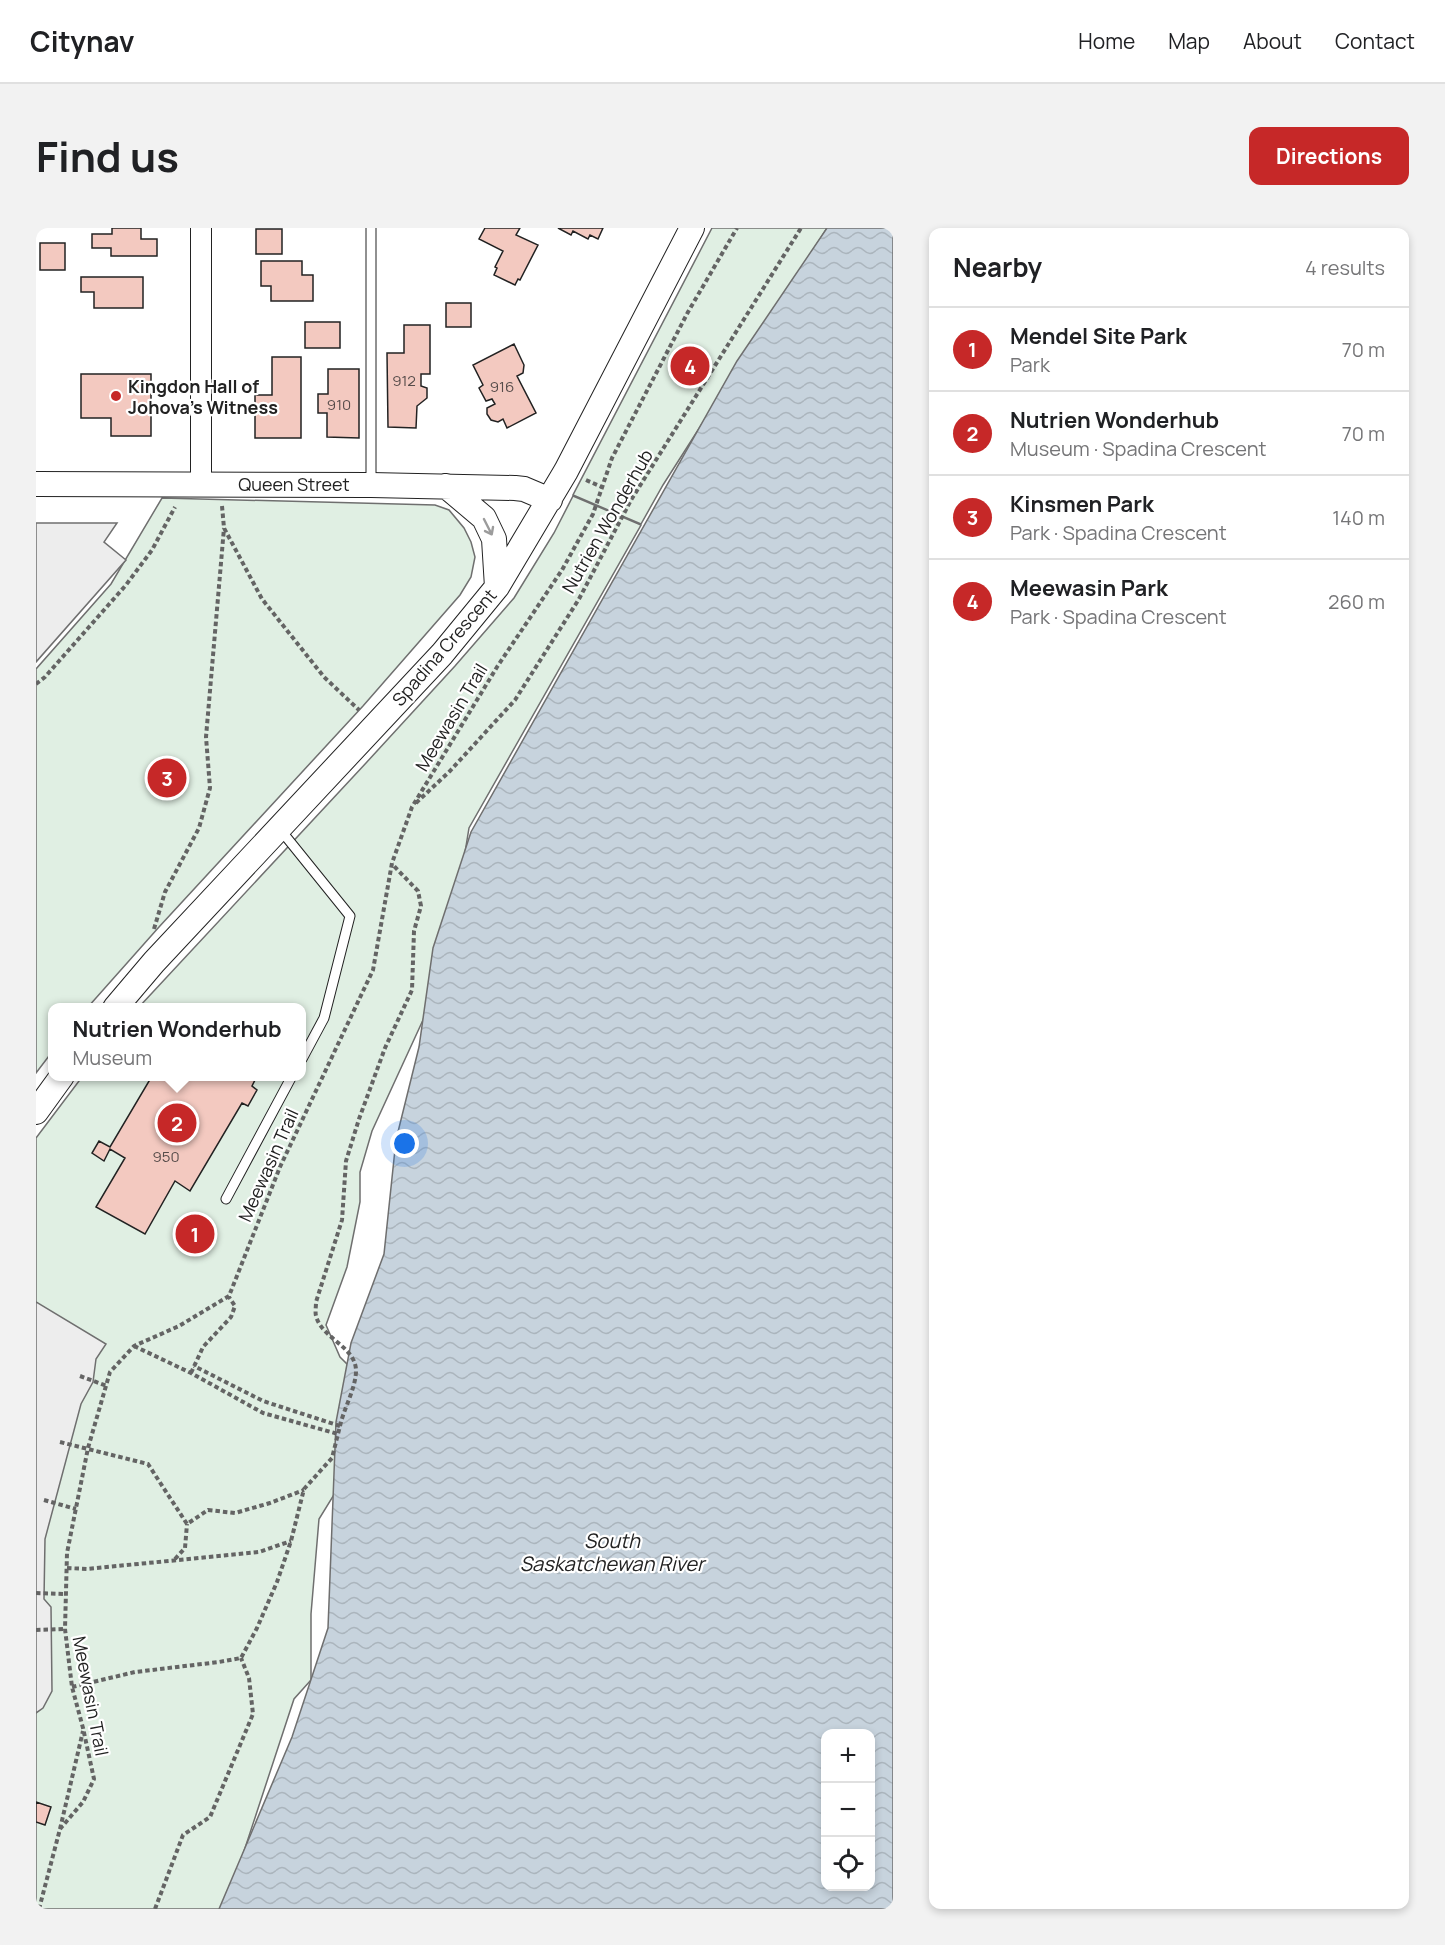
<!DOCTYPE html>
<meta charset="utf-8">
<style>
:root{--surface:#fff;--page:#f2f2f2;--text:#202124;--muted:#757577;--line:#e0e0e0;--accent:#c62828}
body{margin:0;font-family:Manrope,sans-serif;background:var(--page);color:var(--text)}
.controls{position:absolute;right:18px;bottom:18px;display:grid;overflow:hidden;border-radius:12px;box-shadow:0 3px 9px #0003}
.controls button{width:54px;height:54px;display:grid;place-items:center;padding:0;border:0;border-bottom:2px solid var(--line);background:var(--surface);color:var(--text);font:30px sans-serif}
.you{position:absolute;left:369px;top:916px;width:21px;height:21px;margin:-15px;border:4px solid #fff;border-radius:50%;background:#1a73e8;box-shadow:0 0 0 9px #1a73e833}
.badge{display:grid;place-items:center;width:39px;height:39px;border-radius:50%;background:var(--accent);color:#fff;font-size:20px;font-weight:700}
.pin{position:absolute;translate:-50% -50%;border:3px solid #fff;box-shadow:0 2px 6px #0006}
.popup{position:absolute;left:12px;top:775px;width:258px;height:78px;box-sizing:border-box;display:grid;place-content:center;border-radius:12px;background:var(--surface);filter:drop-shadow(0 2px 4px #0005);font-size:20px;white-space:nowrap;color:var(--muted)}
.popup b{font-size:22px;color:var(--text)}
.popup::after{content:'';position:absolute;left:50%;top:100%;margin-left:-12px;border:12px solid transparent;border-top-color:var(--surface)}
.list{margin:0;padding:0;list-style:none}
h2{display:flex;justify-content:space-between;align-items:center;height:78px;margin:0;padding:0 24px;font-size:26px}
h2 small{font-size:20px;font-weight:400;color:var(--muted)}
.list li{display:grid;grid-template-columns:39px 1fr auto;gap:18px;align-items:center;box-sizing:border-box;height:84px;padding:0 24px;border-top:2px solid var(--line)}
.list b{display:block;font-size:22px;white-space:nowrap}
.list p{margin:0;font-size:20px;white-space:nowrap;color:var(--muted)}
.list em{font-size:20px;font-style:normal;color:var(--muted)}
.icon{flex:none;width:33px;height:33px;fill:none;stroke:currentColor;stroke-width:2;stroke-linecap:round;stroke-linejoin:round}
.map{position:relative;flex:none;width:857px;height:1681px;overflow:hidden;border-radius:12px}
header{display:flex;align-items:center;gap:36px;box-sizing:border-box;height:84px;padding:0 30px;background:var(--surface);border-bottom:2px solid var(--line)}
header strong{font-size:28px}
nav{display:flex;gap:33px;margin-inline-start:auto;font-size:21px}
.intro{display:flex;align-items:center;justify-content:space-between;box-sizing:border-box;height:144px;padding:0 36px}
h1{margin:0;font-size:42px}
.button{padding:15px 27px;border-radius:12px;background:var(--accent);color:#fff;font-size:21px;font-weight:700}
main{display:flex;gap:36px;padding:0 36px}
aside{flex:1;background:var(--surface);border-radius:12px;box-shadow:0 3px 9px #0003}
.map>svg:first-child{display:block}
</style>
<header>
<strong>Citynav</strong>
<nav><a>Home</a><a>Map</a><a>About</a><a>Contact</a></nav>
</header>
<div class="intro"><h1>Find us</h1><a class="button">Directions</a></div>
<main>
<div class="map">
<svg width="857" height="1681" viewBox="0 0 857 1681">
<defs>
<pattern id="water-waves" width="16" height="10" patternUnits="userSpaceOnUse" patternTransform="scale(1.5)"><rect width="16" height="10" fill="#c7d3dd"/><path d="M0 5q4-4 8 0t8 0" fill="none" stroke="#abb5bd"/></pattern>
</defs>
<rect width="100%" height="100%" fill="#fff"/>
<!-- park -->
<path fill="#e0efe3" stroke="#6f6f6f" stroke-width="1.5" d="M676,0H791L627,257L605,296L537,267Z
M537,268L605,297L433,600L413,722L387,792L336,903L324,944V974L311,1039L290,1097L304,1129L328,1153L304,1257L283,1291L275,1386V1452L258,1471L189,1681H0V910L46,849L266,848V780L103,779L330,535L419,438L478,370L518,305Z
M126,270L399,277L413,282L428,300L435,314L439,329L435,349L424,367L327,478L123,699L52,779L16,780V824L0,845V441L75,356Z"/>
<!-- parking -->
<path fill="#ededed" stroke="#6f6f6f" stroke-width="1.5" d="M0,295H81L68,314L90,332L0,434Z
M0,1074L70,1116L60,1131L57,1154L45,1176L9,1311L8,1371L15,1379L16,1463L7,1480L0,1485Z"/>
<!-- water -->
<path fill="url(#water-waves)" stroke="#6f6f6f" stroke-width="1.5" fill-rule="evenodd" d="M791,0H857V1681H183L256,1509L292,1400L300,1194L315,1115L348,1026L360,912L383,819L397,720L435,604L701,133ZM790,1506H834V1658H790Z"/>
<!-- building -->
<path fill="#f3c9c0" stroke="#222" stroke-width="1.5" d="M76,0H105V11H121V28H75V20H56V6H76Z
M449,0H484L480,7L502,17L484,52L482,51L479,57L458,47L461,40L459,39L467,23L443,11Z
M522,0H567L562,11L554,7L552,11L537,3L535,7Z
M220,1H246V26H220Z
M4,15H29V42H4Z
M225,33H266V47H277V73H235V58H225Z
M45,49H107V80H58V64H45Z
M410,75H435V99H410Z
M269,94H304V120H269Z
M368,97H394V146H385V158L391,160V170L381,178L380,200L352,199L351,125H368Z
M478,116L488,137L487,145L481,148L500,185L471,200L467,191L462,194L455,192L451,186V180L459,176L456,171L450,173L443,160L447,157L437,137Z
M236,129H265V210H219V167H236Z
M292,141H323V210L291,209V185H282V166H292Z
M45,146H115V208H75V190H45Z
M116,848H221L216,858L221,862L212,878L206,875L154,963L139,953L109,1006L60,979L89,930L74,921L68,933L56,925L63,913L74,919Z
M0,1574L15,1579L9,1597L0,1594Z"/>
<g fill="none" stroke-linecap="round" stroke-linejoin="round">
<!-- service casing -->
<g stroke="#222" stroke-width="11">
<path id="service" d="M335,0V257
M243,600L314,688L288,790L266,831
M190,971L256,848"/>
</g>
<!-- minor casing -->
<g stroke="#222" stroke-width="22">
<path id="minor" d="M165,0V256"/>
</g>
<!-- tertiary casing -->
<g stroke="#222" stroke-width="26">
<path id="tertiary" d="M0,256L335,257L479,260L488,261L514,272
M410,258L448,290L458,311L461,359
M79,780L118,734L406,426L461,359L530,243L656,0
M0,884L26,848"/>
</g>
<!-- path -->
<path stroke="#646464" stroke-width="4" stroke-dasharray="4.5 3" stroke-linecap="butt" d="M550,252L566,259
M186,278L188,300L226,371L288,449L323,482
M0,456L9,449L90,357L116,322L139,279
M380,575L414,543L479,472L543,371L595,272L765,0
M118,701L129,664L163,600L174,560L170,509L188,300
M98,1118L155,1145L227,1185L302,1206
M155,1145L167,1119L195,1089L199,1078L193,1069
M44,1148L71,1158
M304,1198C308,1180 319,1162 320,1144C321,1119 286,1111 280,1088C279,1084 280,1079 280,1074L306,992L310,933L323,891L349,820L376,762L378,703L385,678L382,663L356,636
M24,1214L112,1236L151,1296L172,1282L199,1285L234,1275L268,1262
M8,1272L40,1281
M139,1331L149,1320L151,1296
M31,1340L51,1341L223,1324L255,1313
M0,1365L30,1366
M0,1402L29,1401
M36,1459L99,1444L183,1434L205,1430L221,1400L241,1354L255,1313L268,1261L296,1230L304,1198L227,1173L158,1138
M24,1601L47,1503
M3,1681L24,1601L47,1574L58,1551L47,1500L36,1459L29,1401L31,1325L52,1220L74,1144L98,1118L143,1098L193,1068L244,939L337,742L356,635L376,579L461,439L526,342L557,286L576,230L652,84L701,0
M119,1681L147,1607L174,1589L217,1486L213,1450L205,1430"/>
<!-- service -->
<use href="#service" stroke="#fff" stroke-width="9"/>
<!-- minor -->
<use href="#minor" stroke="#fff" stroke-width="20"/>
<!-- tertiary -->
<use href="#tertiary" stroke="#fff" stroke-width="24"/>
</g>
<!-- one-way arrows -->
<defs><path id="oneway-shaft" d="M-6 0H5M1.5-3L5.5 0L1.5 3" fill="none" stroke-width="1.6" stroke-linecap="round" stroke-linejoin="round" transform="scale(1.5)"/></defs>
<use stroke="#9c9c9c" href="#oneway-shaft" transform="translate(452 299) rotate(63)"/>
<!-- markers -->
<circle fill="#c62828" stroke="#fff" stroke-width="2" cx="80" cy="168" r="6"/>
<g text-anchor="middle" dominant-baseline="central" stroke-width="4.5" stroke-linejoin="round" paint-order="stroke">
<!-- number labels -->
<g font-size="15" fill="#564c4a">
<text x="368" y="152">912</text>
<text x="466" y="158">916</text>
<text x="303" y="176">910</text>
<text x="130" y="928">950</text>
</g>
<!-- poi labels -->
<g font-size="18" font-weight="bold" fill="#222" stroke="#fff" text-anchor="start">
<text x="92" y="158">Kingdon Hall of<tspan x="92" dy="21">Johova's Witness</tspan></text>
</g>
<!-- street labels -->
<g font-size="18" fill="#222" stroke="#fff">
<text x="258" y="256">Queen Street</text>
<text transform="translate(571 293) rotate(-60)">Nutrien Wonderhub</text>
<text transform="translate(408 419) rotate(-49)">Spadina Crescent</text>
<text transform="translate(415 489) rotate(-59)">Meewasin Trail</text>
<text transform="translate(232 937) rotate(-66)">Meewasin Trail</text>
<text transform="translate(55 1468) rotate(79)">Meewasin Trail</text>
</g>
<!-- water labels -->
<g font-size="20" font-style="italic" fill="#222" stroke="#fff">
<text x="576" y="1312">South<tspan x="576" dy="23">Saskatchewan River</tspan></text>
</g>
</g>
</svg>
<div class="controls">
<button>+</button>
<button>−</button>
<button><svg class="icon" aria-label="locate" viewBox="0 0 24 24"><circle cx="12" cy="12" r="6"/><path d="M12 2v4M12 18v4M2 12h4M18 12h4"/></svg></button>
</div>
<div class="you"></div>
<div class="pin badge" style="left:159px;top:1006px">1</div>
<div class="pin badge" style="left:141px;top:895px">2</div>
<div class="popup"><b>Nutrien Wonderhub</b>Museum</div>
<div class="pin badge" style="left:131px;top:550px">3</div>
<div class="pin badge" style="left:654px;top:138px">4</div>
</div>
<aside>
<h2>Nearby<small>4 results</small></h2>
<ul class="list">
<li><span class="badge">1</span><div><b>Mendel Site Park</b><p>Park</p></div><em>70 m</em></li>
<li><span class="badge">2</span><div><b>Nutrien Wonderhub</b><p>Museum · Spadina Crescent</p></div><em>70 m</em></li>
<li><span class="badge">3</span><div><b>Kinsmen Park</b><p>Park · Spadina Crescent</p></div><em>140 m</em></li>
<li><span class="badge">4</span><div><b>Meewasin Park</b><p>Park · Spadina Crescent</p></div><em>260 m</em></li>
</ul>
</aside>
</main>
